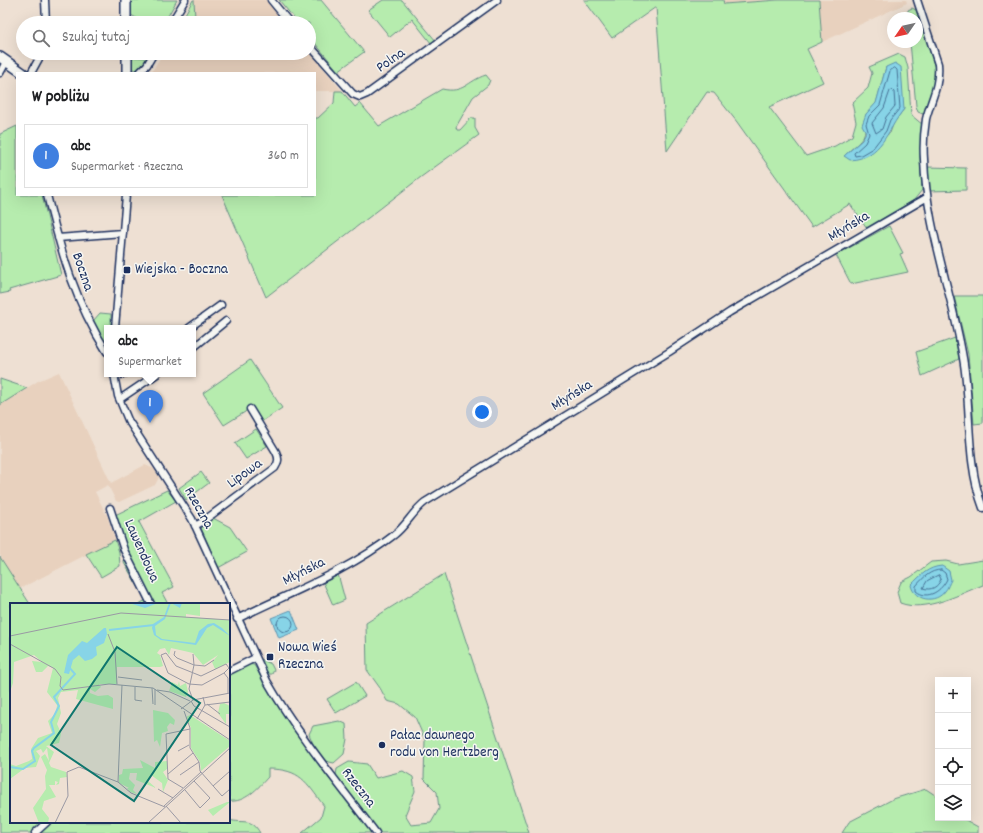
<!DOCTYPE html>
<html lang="pl">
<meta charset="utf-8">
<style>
:root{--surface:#fff;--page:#f6f6f6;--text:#202124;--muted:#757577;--line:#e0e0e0;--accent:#1a73e8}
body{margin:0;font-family:Dekko,sans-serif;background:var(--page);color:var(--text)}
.controls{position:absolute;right:12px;bottom:12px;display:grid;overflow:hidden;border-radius:0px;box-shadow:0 4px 16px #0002}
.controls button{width:36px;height:36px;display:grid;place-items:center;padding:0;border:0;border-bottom:1px solid var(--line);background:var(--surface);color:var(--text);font:20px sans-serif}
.compass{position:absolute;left:887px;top:12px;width:36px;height:36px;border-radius:50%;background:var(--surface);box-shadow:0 4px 16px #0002;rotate:236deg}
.you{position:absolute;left:482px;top:412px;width:14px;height:14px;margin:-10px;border:3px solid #fff;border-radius:50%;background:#1a73e8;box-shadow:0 0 0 6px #1a73e833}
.badge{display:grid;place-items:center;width:26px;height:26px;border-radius:50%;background:var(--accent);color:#fff;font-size:13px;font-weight:700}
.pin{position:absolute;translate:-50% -33px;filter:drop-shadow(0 1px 2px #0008)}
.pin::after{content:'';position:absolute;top:21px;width:14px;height:12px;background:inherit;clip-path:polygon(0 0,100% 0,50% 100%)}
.popup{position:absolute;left:104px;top:325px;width:92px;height:52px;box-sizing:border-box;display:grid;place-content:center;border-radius:0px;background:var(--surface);filter:drop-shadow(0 1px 3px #0005);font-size:13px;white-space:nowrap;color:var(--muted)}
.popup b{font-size:15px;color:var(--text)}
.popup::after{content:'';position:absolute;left:50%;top:100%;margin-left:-8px;border:8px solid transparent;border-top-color:var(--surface)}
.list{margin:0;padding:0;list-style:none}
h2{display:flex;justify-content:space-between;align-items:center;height:52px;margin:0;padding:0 16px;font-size:17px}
h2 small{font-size:13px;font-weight:400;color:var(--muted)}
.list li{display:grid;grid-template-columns:26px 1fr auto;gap:12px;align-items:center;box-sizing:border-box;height:64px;margin:0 8px 8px;padding:0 8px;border:1px solid var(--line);border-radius:0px}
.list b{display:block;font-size:15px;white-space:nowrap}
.list p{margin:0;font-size:13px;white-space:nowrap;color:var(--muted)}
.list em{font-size:13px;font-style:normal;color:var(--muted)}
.icon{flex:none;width:22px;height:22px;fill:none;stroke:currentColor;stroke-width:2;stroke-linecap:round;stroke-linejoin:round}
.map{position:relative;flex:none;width:983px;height:833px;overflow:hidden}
.search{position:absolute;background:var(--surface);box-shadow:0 4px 16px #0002;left:16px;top:16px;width:300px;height:44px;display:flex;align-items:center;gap:10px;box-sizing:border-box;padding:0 14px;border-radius:22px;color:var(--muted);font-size:15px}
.panel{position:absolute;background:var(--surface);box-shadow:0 4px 16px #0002;left:16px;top:72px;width:300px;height:124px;border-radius:0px}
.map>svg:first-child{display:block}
</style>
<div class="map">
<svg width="983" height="833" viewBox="0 0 983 833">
<rect width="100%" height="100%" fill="#eee0d3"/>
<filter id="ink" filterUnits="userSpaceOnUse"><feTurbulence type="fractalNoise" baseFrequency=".025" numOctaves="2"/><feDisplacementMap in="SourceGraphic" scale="8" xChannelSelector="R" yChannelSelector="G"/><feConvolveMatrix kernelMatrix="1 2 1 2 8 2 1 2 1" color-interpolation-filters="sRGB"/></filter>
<g filter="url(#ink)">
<!-- built -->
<path fill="#e8d1be" d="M193,0H266L285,23H180Z
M723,0H778L723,4Z
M819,0H906L907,3L822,42Z
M309,51L342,91H315V73H151L163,53H309Z
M59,372L111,483L145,465L154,469L159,477L155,485L119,502L116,501L108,485L95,492L108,518L115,540L17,590L0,555V405L38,381Z"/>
<!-- green -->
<path fill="#b6ecae" stroke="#688e86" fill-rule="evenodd" d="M131,0H177L164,23H145L131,15Z
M193,0H194L195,18L186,23H180Z
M279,0H321L364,52L338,71L309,36V23H298Z
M383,0H402L436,41L431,43L412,19L390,37L368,10Z
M584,0H723L724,4L778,0H819L822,42L807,49L823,82L769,107L806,156L835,146L852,136L856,122L852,103L868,88L872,73L869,67L899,54L905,57L908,68L911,115L923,125L920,157L922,190L914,200L867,228L850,204L812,227L737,122L714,93L707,92L667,151L656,7L612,38ZM886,67L904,109L894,122L890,133L844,156C862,138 866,142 866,114L876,104Z
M912,8L916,10L919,17L935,68L936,83L926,112L923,114L918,112L916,106L910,42H917V18H908V10Z
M133,57L148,58L143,66L137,71L131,68L130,62L132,61Z
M486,75L490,80L488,85L473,97L456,127L457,130H460L471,118H475V128L479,135L421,177L266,297L222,195H315V118H318L334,103L335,91H342L355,107L360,103L379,126L442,89C464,94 467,81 486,75Z
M17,126V195H42L61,275L9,290L10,292L0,294V134Z
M927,167L966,168V190L929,191Z
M889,226L903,253L900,254L908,272L851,284L836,255Z
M954,296H983V423L974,424L968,354Z
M100,313L111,314V328H107V347L94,327L93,321Z
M955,338L959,359L922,376L916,352Z
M250,360L282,408L261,422L250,406L245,412L224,425L203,393Z
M0,379L27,388L0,405Z
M256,429L267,446L246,459L235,443Z
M201,472L209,483L186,500L179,488Z
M167,490L176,501L139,522L174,587L162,593L168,604H139L146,600L124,563L125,549L115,515Z
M213,518L230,527L247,552L218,568L201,528Z
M115,540L119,552L120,566L101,577L86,554Z
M0,557L30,604H11V822H229V820C244,824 251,817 260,833H0Z
M983,560V585C959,594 926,613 900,603L897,592L901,582L911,577L931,562L946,561L958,564Z
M338,574L345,600L333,605L323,582Z
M444,574L529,833H302L321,817L324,806C306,782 301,769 268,769V777C258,788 245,803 229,801V674L248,664L254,665C279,709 306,750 338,790L343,786L336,775L337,769L349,762L367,764L376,778L403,771L413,777L415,791L405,815L411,825L431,823L439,809L437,792L424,779L425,740L415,717L399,704L387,701L380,688L367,670L366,623Z
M259,658L271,664L274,670L272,674H267Z
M356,682L365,696L336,713L327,699Z
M339,721L346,724L347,739L344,754L334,763L325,761L314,746L309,734L313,726Z
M926,789L938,797V818H962L978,827V833H842L849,822L893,799Z"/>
<!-- water -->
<path fill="#87d4e7" stroke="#5c92b0" d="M895,63L901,67L904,109C887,130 882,158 850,160L844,156L862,140L866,132L862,125L866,114L876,103L886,67Z
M942,566L949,571L951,580C949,583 948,588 945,591C936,604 914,601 911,585C921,575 928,567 942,566Z
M291,610L299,630L279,638L271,618Z"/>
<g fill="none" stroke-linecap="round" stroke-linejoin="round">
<!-- shore -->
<path stroke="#467195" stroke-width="1" d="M895,68L897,70L900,108L890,120L886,131L873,148L861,155L855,156L854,153L865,143L869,134L866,124L869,116L880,105L890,71Z
M892,90L894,92L895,106L886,117L882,129L876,133L872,123L884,108L890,91Z
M941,570L945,573L947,579C942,590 928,601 916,591V586C923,578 930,570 941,570Z
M939,575L941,579C938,587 931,591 923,588L927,581Z
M277 624a8 8 0 1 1 16 0a8 8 0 1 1-16 0Z"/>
<!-- street casing -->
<g stroke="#1b2f5e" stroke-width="9">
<path id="street" d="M45,0L46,23
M271,0L290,23
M917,0L938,64C940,86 931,99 926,119C924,132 923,146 924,159C926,227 952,292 963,358C972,408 965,460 983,508
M171,23L185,0
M309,45L353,94L360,97L367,94L497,0
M0,73L6,62
M31,73L42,53
M139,73L147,65L154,53
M47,195C61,252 75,302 107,352
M58,238L123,233
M115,328L126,195
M189,328L221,305
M193,348L226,321
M114,374L118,396L128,420L192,519L267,681C298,735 338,783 376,833
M114,376L124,374
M120,399L157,374
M110,508L124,550L151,604
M195,526L202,522L275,468C279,462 279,458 276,452L250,409
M237,619C289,593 347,572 394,535C406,526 413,511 425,502L669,352L730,312L926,198
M229,671L255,658
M35,833L47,822"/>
</g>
<!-- secondary casing -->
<g stroke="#1b2f5e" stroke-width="12">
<path id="secondary" d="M126,0V23
M127,53V73
M0,57L23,73"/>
</g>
<!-- street -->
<use href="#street" stroke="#f6f6f2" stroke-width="6"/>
<!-- secondary -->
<use href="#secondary" stroke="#f6f6f2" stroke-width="9"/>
</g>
</g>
<!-- markers -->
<g fill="#1b2f5e" stroke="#f6f6f2" stroke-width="1.5">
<rect x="123" y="266" width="8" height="8" rx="2"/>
<rect x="266" y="653" width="8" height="8" rx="2"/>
<circle cx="382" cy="745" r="4"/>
</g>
<g text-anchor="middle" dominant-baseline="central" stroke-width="3" stroke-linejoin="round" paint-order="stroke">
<!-- street labels -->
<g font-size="15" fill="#1b2f5e" stroke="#f6f6f2">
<text transform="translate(391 61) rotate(-35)">Polna</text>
<text transform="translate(849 227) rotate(-31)">Młyńska</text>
<text transform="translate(82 272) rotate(71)">Boczna</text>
<text transform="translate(572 396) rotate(-32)">Młyńska</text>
<text transform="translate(245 474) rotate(-36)">Lipowa</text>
<text transform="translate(198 508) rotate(61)">Rzeczna</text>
<text transform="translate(141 551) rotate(66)">Lawendowa</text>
<text transform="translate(304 572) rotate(-27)">Młyńska</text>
<text transform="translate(358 788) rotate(52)">Rzeczna</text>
</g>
<!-- poi labels -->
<g font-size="15" fill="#1b2f5e" stroke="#f6f6f2" text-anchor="start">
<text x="135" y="270">Wiejska - Boczna</text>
<text x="278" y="648">Nowa Wieś<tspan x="278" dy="17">Rzeczna</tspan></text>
<text x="390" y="736">Pałac dawnego<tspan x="390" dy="17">rodu von Hertzberg</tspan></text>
</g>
</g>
<!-- overview -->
<g transform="translate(10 603)">
<rect width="220" height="220" fill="#eee0d3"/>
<path d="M0,0H190V13L176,11V14L220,17V59L205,66L202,59L208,52L193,62L183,50L161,45L159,52L155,45L150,46L147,50L150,52L153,63L150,64H107V81H89L91,84L85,89L80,86V90L88,93L98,92L103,95V106L66,96L68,87L51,89L48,95L51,110L47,121L51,130L50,136L49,140L36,143L44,149L39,160L41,164L56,169L57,174L50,175L49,181L46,182L48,179L45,178V182H39L46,194L34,198L32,206L39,215L38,220H29L23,205L36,186L35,173L37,167L31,154L35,151L39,158L37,145L33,150L31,146L26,148L30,153L26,164L15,165L0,176V161L6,163L19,158L22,156L21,146L28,135L42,130L38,118L46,110L47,102L37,89L43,65L38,63L32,69H26L22,58L32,59L24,52L4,59L3,80L0,89ZM169,78L170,83L176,80L178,89L176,94L159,88L162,79L168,82ZM214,100L220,103V111H216V121L208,110L210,101ZM143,107L158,110L165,117L164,122L160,120L157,124L158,128L152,130L150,144L147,137L144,139ZM180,112L220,138V143L191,168L190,159L181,145V125L176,114ZM130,157L145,165V159L157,158V166L153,169L158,177L153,189L152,180L141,172L138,178L146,185L126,177L127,170H120L119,176L125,182L123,187L127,191L120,189L117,185H119L109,180V172L112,171L113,166L133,165ZM217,199H220L203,213L198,207Z" fill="#b6ecae"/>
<path d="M119,0H148L135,5ZM159,0H172L170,5L161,0L155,16L145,23L146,32L152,36L185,40L189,28L198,21L204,20L212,25L220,33L203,22L197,25L186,42L151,37L144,32L142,25L143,21L154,14ZM94,25H96L97,31L94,40L86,44L87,52L82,56L75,58L69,52L63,57L59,71L54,70L58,52L72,38L77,40Z" fill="#87d4e7"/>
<path fill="none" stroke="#87d4e7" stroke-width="2" d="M99,27L144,22M0,164L13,166L25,158L22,148L24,145L44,130L41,119L49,103L44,94L65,71L58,63"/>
<path fill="none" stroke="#9a99a4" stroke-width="1" d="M98,31L105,49L107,81M0,33L111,10L220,17M0,41L45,66L51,74L50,83L53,87L99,81L143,85L220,137M165,48L164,52L167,55L184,62L195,63L204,57M183,51L184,62L179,86L183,97M214,70L219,65L216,61L191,73L166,63L156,50L151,52L158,70L179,81L192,82L214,70L218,75V90M108,74L132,77M125,84V97L132,98M142,85L143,101M147,87L160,89L180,98M181,98L184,103L220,124M197,101L210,111M145,102V86M195,102L220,99M171,106L183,97L220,90M174,108L180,125V145L189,159L190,168L212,193L220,186M187,116L195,102L193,94M168,148L179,142M158,171L183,150M170,172L189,159M108,179L112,82M203,183L220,168M173,185L158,176L156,131L180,126M148,186L163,195M175,187L190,205L200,195L184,178M154,203L191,169M156,203L171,220M45,220L58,193L57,169L69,164L108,179L121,190L155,204M138,220L220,145"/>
<path fill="#0f766e" fill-opacity="0.15" stroke="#0f766e" stroke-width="2" d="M107,44L190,100L124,198L41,142Z"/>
<rect width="220" height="220" fill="none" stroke="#1b2f5e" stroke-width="2"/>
</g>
</svg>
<div class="controls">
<button>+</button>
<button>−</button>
<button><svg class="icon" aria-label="locate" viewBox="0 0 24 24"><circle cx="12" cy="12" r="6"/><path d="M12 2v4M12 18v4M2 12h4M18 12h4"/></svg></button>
<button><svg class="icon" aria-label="layers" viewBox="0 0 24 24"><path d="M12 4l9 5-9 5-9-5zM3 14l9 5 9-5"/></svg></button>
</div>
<svg class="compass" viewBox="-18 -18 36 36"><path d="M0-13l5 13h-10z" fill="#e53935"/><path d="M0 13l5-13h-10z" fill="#757577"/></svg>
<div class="you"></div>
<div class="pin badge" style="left:150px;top:423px;background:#3f7fe0">1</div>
<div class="popup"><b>abc</b>Supermarket</div>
<div class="search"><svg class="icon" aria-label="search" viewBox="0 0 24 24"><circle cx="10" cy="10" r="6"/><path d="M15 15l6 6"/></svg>Szukaj tutaj</div>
<section class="panel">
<h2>W pobliżu<small></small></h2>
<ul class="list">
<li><span class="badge" style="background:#3f7fe0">1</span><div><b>abc</b><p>Supermarket · Rzeczna</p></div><em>360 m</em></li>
</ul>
</section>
</div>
